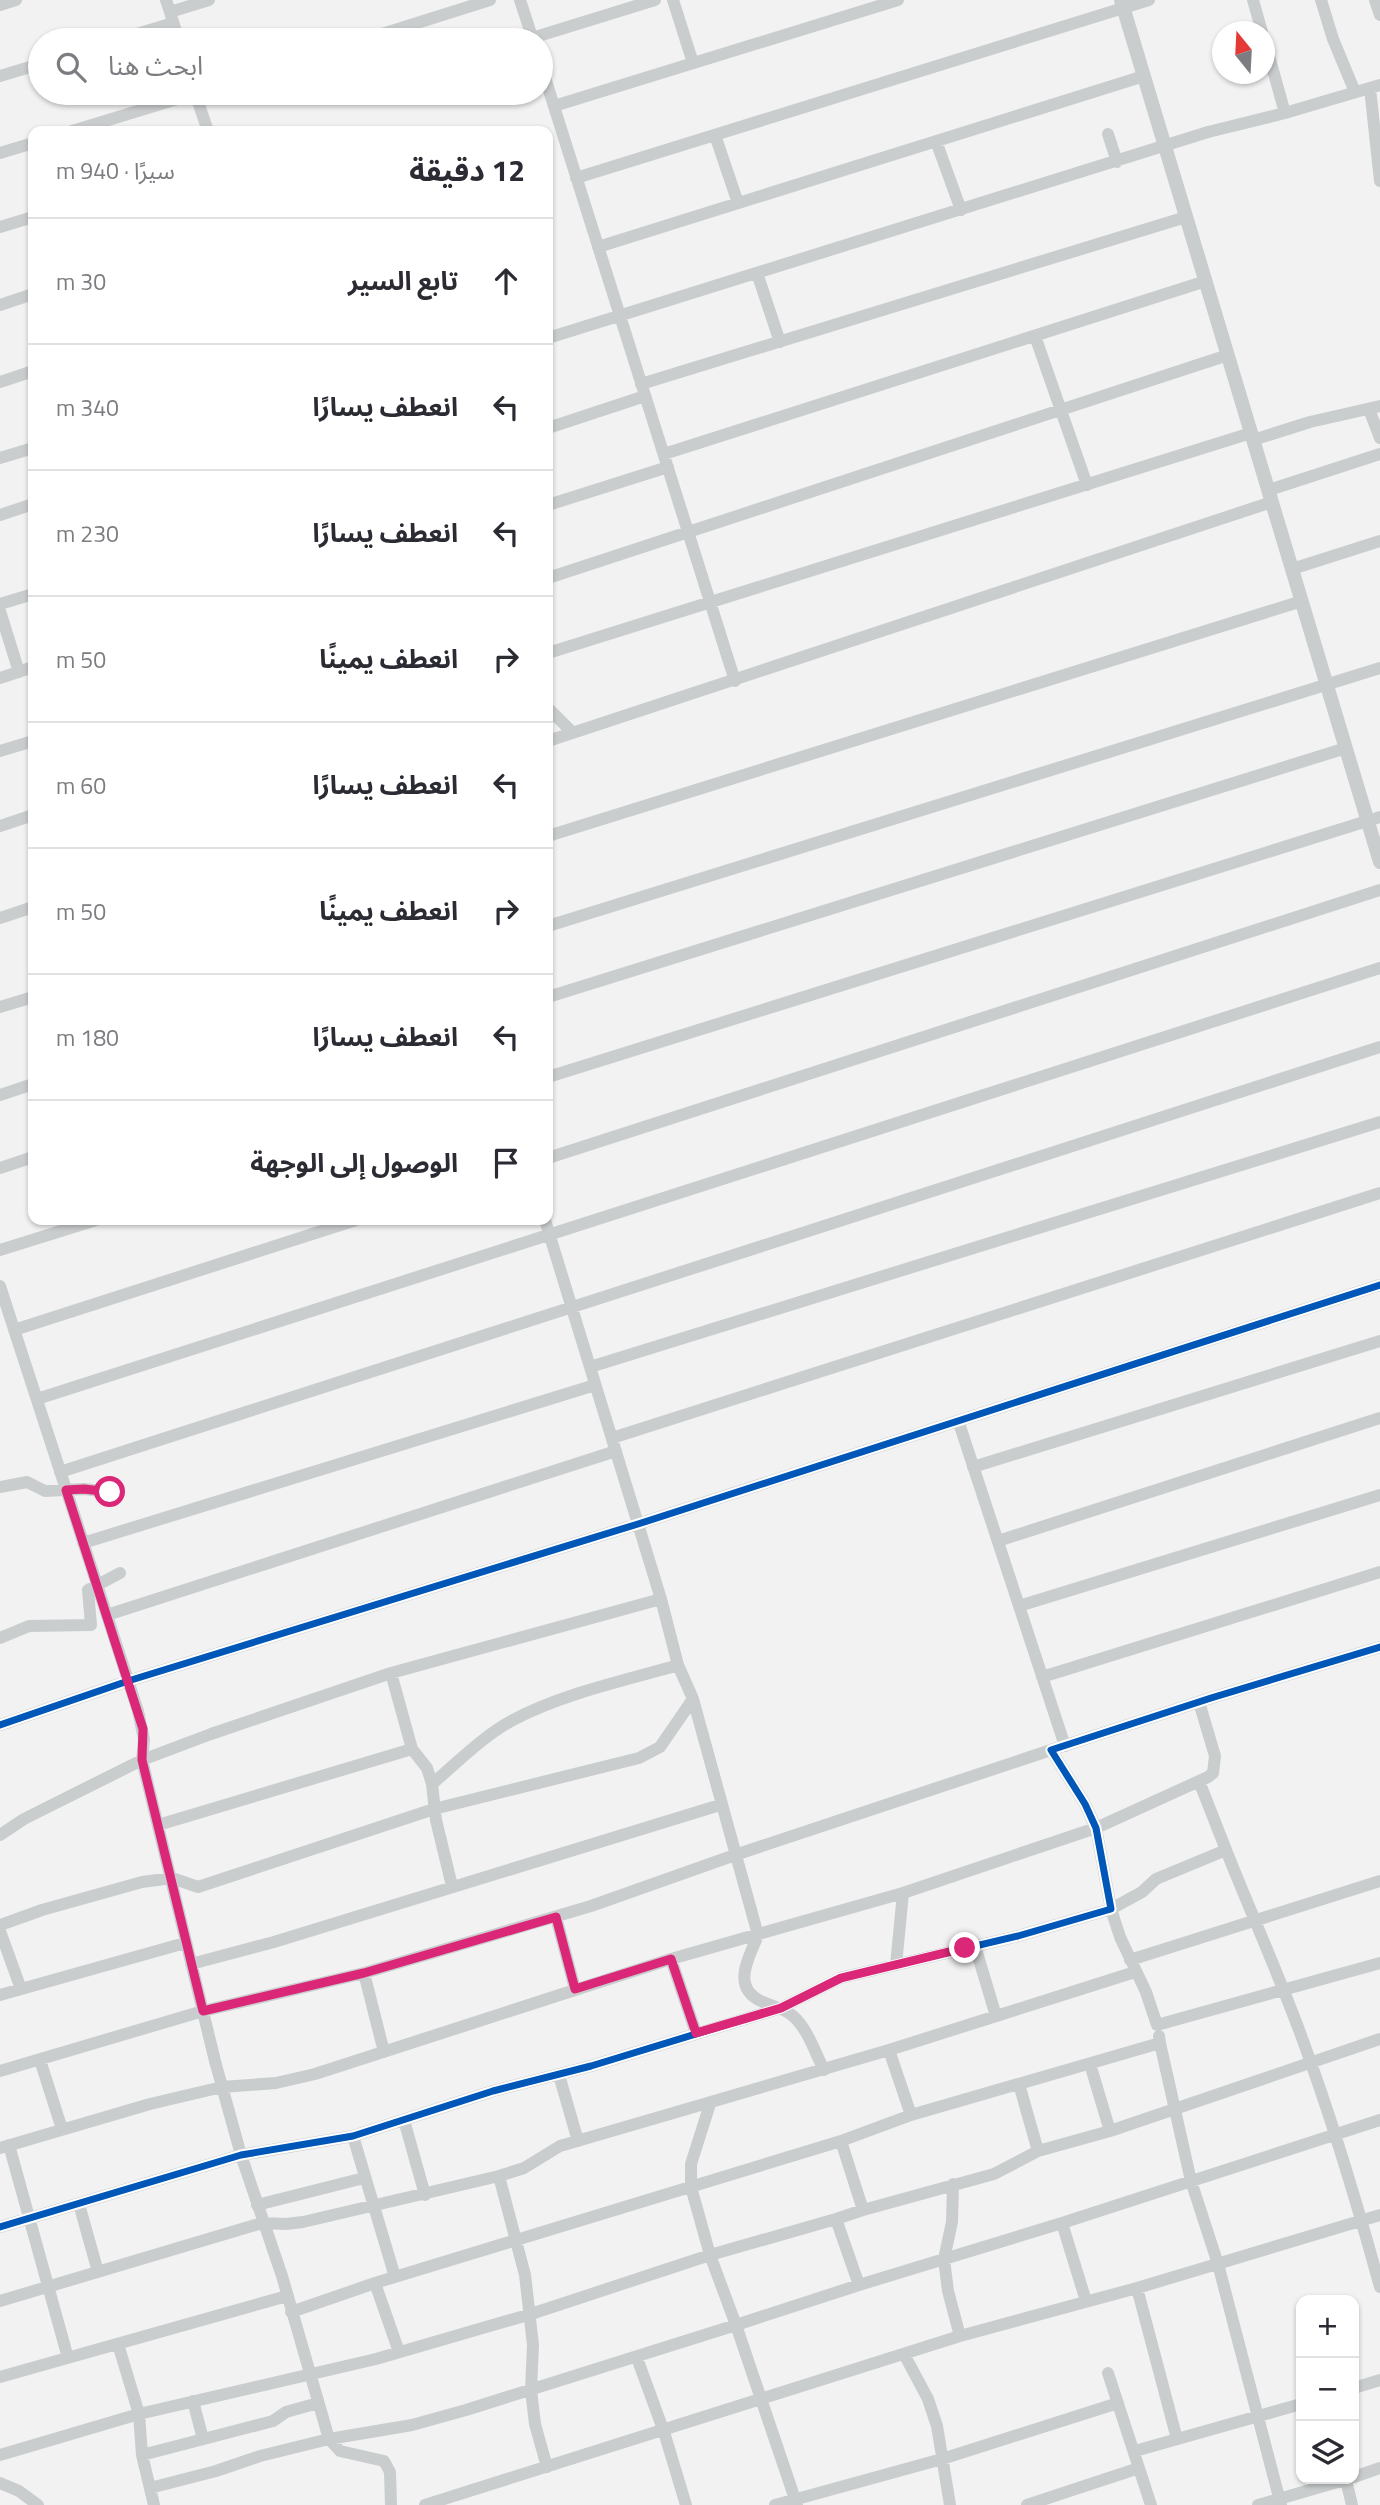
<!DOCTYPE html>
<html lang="ar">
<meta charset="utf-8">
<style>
:root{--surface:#fff;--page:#f2f2f3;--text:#2b2b33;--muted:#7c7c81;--line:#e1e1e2}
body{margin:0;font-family:"Titillium Web","Noto Sans Arabic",sans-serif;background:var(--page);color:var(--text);direction:rtl}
.controls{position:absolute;right:21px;bottom:21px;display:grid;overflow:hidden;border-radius:14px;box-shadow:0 2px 5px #0004}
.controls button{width:63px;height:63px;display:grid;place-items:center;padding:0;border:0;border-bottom:2px solid var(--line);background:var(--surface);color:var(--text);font:35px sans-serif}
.compass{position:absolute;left:1212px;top:21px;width:63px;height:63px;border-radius:50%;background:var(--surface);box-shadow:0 2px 5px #0004;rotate:342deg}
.stop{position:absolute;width:21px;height:21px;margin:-16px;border:5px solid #db2777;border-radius:50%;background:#fff}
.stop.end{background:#db2777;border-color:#fff;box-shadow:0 2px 7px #0008}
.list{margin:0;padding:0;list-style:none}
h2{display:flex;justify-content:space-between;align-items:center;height:91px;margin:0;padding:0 28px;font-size:30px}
h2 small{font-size:23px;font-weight:400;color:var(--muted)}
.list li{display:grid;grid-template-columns:46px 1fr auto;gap:21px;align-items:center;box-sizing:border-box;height:126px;padding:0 28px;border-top:2px solid var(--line)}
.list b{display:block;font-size:26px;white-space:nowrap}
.list em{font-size:23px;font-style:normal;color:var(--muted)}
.icon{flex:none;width:38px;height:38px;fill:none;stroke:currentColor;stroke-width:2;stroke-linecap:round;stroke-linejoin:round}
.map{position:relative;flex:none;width:1380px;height:2505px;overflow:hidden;direction:ltr}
.search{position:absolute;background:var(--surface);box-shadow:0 2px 5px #0004;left:28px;top:28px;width:525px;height:77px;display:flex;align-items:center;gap:18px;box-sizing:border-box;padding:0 24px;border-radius:38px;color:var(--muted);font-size:26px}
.panel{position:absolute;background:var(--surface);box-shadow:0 2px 5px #0004;left:28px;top:126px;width:525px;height:1099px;border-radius:14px;direction:rtl}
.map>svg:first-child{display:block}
</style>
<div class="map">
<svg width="1380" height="2505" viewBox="0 0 1380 2505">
<rect width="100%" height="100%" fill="#f2f2f2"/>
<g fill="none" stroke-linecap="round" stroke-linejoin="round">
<!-- minor -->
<path stroke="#cacdce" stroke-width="12" d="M166,0L179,40
M520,0L533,40
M673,0L693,63
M1253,0L1262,32
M1321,0L1333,39L1355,92
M1375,0L1380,15
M0,5L16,0
M170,12L209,0
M532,38L655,0
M1264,38L1285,113
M117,40L173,23
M363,40L490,0
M541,65L735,681
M0,76L40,64
M1370,88L1380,181
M195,93L208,131
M554,106L898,0
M72,131L197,93
M1108,134L1117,162
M715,135L738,203
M936,141L961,210
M0,153L33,143
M576,178L1149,0
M0,227L33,217
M598,247L1144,76
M757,273L780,342
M0,305L33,294
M1035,336L1087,485
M548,338L1208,132L1285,113L1380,85
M0,382L33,371
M641,384L1186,217
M1369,409L1380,438
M548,428L645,396
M1253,440L1310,422L1380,406
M664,454L1206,281
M0,458L33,448
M1269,490L1380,454
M548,505L668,467
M0,515L33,504
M1292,569L1380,541
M548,578L1228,355
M0,604L33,594
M0,611L19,672
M548,653L1251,433
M0,678L33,667
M548,708L573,733
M548,741L1272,502
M0,751L33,741
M0,826L33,815
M548,836L1302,601
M0,918L33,907
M548,926L1380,668
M548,997L1346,748
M0,1007L33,997
M548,1077L1380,817
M0,1095L33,1084
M548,1158L1380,890
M0,1168L33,1157
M545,1220L661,1599L678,1665L693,1699L758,1935C749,1958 730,1988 763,2002C774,2007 784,2008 793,2016C808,2029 815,2053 824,2070
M0,1250L96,1220
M0,1286L138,1711L144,1739L142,1760L215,2061L241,2155L282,2276L329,2439L340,2451L384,2461L390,2472L391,2505
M14,1330L356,1220
M590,1367L1380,1122
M37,1399L1380,968
M959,1423L1065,1746
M612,1438L1380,1193
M973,1467L1380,1341
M60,1472L1380,1047
M0,1487L27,1482L45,1491L84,1489L110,1492
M998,1541L1380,1418
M83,1543L595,1385
M1019,1606L1380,1495
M107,1615L616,1451
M0,1638L29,1626L91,1625L88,1590L120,1573
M391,1673L412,1749L427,1768L432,1784L436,1820L452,1886
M1042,1677L1380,1572
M0,1725L128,1681L638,1524L1380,1285
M1199,1781L1226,1850
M432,1784C458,1762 483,1736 513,1720C564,1693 624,1681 678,1665
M158,1825L412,1749
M0,1835L24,1819L142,1760L211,1734L391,1673L661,1599
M556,1917L575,1989
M0,1925L42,1910L142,1882L172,1878L198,1887L434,1809L639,1758L660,1747L693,1699
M0,1931L21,1989
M975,1946L996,2016
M671,1959L696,2033
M1130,1960L1380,1881
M1380,1963L1157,2025L1146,1992L1120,1937L1111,1909L1142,1892L1156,1879L1226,1850C1251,1913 1279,1975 1302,2038C1332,2119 1357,2203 1380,2287
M191,1964L274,1942L720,1805
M896,1965L903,1893L1096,1828L1208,1777L1213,1773L1215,1756L1199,1702
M364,1973L384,2052
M0,1995L185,1943
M1160,2043L1191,2181L1218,2264L1281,2505
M40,2060L62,2129
M1090,2064L1110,2131
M0,2071L203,2011L364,1973L591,1906L735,1855L1051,1750
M559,2075L578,2141
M1019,2084L1038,2151
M911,2115L1160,2043L1159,2036
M404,2120L425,2195
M353,2136L395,2277
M9,2145L68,2358
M0,2148L150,2104L222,2087L276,2083L315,2074L671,1959L903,1893
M499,2176L525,2275L533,2345L531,2390L535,2424L547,2467
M953,2184L952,2222L944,2259L948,2291L960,2336
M79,2204L98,2272
M257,2205L364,2178
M863,2210L994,2174L1038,2151L1110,2131L1380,2039
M1062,2223L1086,2301
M0,2227L241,2155L353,2136L493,2091L591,2066L781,2008L840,1978L1018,1936L1111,1909L1096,1828L1085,1804L1051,1750L1211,1698L1380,1647
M375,2283L399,2352
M859,2285L1062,2223L1380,2120
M1137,2288L1177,2439
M0,2301L262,2223L286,2224L303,2222L499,2176L524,2168L560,2146L889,2050L1135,1972
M291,2312L375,2283L841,2141
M118,2344L139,2414L142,2455L154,2505
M904,2354L928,2399L937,2426L950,2505
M637,2358L664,2432L686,2505
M1108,2373L1151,2505
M0,2377L287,2296
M1354,2388L1380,2380
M193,2401L203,2439
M1135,2451L1301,2404
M0,2455L139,2414L376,2359L531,2314L710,2255L836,2219
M142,2455L273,2421L286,2412L318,2403
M1354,2477L1380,2468
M1346,2480L1352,2505
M0,2483L19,2491L38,2505
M150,2488L216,2471L260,2456L329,2439L412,2425L466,2410L736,2325L710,2255L691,2187V2164L710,2104
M425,2505L960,2336L1137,2288L1380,2215
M775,2505L942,2459L1118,2403
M797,2505L736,2325L859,2285L836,2219L863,2210L841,2141L911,2115L889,2050
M1027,2505L1139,2468
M1258,2505L1348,2479"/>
<!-- tertiary -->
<path stroke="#cacdce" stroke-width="14" d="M1121,0L1380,862"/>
<!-- cycleway casing -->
<g stroke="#fff" stroke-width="11">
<path id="cycleway" d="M0,1725L128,1681L638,1524L1380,1285
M0,2227L241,2155L353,2136L493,2091L591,2066L781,2008L840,1978L1018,1936L1111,1909L1096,1828L1085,1804L1051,1750L1211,1698L1380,1647"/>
</g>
<!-- cycleway -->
<use href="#cycleway" stroke="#0057b8" stroke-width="7"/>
</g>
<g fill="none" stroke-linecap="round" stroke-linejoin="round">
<!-- route -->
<path stroke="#db2777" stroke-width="9" d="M110,1492L84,1489L66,1490L143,1729L142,1760L203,2011L364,1973L556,1917L575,1989L671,1959L696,2033L781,2008L841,1978L965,1948"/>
</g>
</svg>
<div class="controls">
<button>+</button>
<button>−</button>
<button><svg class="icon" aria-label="layers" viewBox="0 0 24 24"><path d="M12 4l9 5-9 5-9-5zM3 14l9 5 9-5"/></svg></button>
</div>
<svg class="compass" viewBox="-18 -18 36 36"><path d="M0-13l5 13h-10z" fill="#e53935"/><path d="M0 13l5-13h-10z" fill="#7c7c81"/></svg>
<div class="stop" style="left:110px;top:1492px"></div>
<div class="stop end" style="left:965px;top:1948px"></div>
<div class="search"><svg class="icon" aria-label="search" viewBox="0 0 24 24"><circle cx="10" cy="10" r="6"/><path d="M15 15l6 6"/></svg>ابحث هنا</div>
<section class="panel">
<h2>12 دقيقة<small>سيرًا · 940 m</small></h2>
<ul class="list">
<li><svg class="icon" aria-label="ahead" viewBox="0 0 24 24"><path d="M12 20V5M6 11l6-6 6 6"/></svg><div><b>تابع السير</b></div><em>30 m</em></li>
<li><svg class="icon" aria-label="left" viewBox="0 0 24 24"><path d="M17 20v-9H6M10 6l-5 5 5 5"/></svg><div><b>انعطف يسارًا</b></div><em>340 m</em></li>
<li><svg class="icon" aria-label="left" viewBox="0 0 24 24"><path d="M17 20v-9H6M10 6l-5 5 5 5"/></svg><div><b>انعطف يسارًا</b></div><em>230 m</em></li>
<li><svg class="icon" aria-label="right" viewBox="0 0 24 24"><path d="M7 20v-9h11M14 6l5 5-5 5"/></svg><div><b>انعطف يمينًا</b></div><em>50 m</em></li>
<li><svg class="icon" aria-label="left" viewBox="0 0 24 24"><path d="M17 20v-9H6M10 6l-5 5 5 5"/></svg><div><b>انعطف يسارًا</b></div><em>60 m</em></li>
<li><svg class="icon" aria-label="right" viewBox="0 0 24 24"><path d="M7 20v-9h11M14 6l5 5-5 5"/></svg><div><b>انعطف يمينًا</b></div><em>50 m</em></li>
<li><svg class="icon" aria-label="left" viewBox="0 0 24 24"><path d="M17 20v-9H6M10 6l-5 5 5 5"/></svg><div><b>انعطف يسارًا</b></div><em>180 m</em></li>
<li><svg class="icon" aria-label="arrive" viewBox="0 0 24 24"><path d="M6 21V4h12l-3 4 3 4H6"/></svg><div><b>الوصول إلى الوجهة</b></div></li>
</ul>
</section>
</div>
